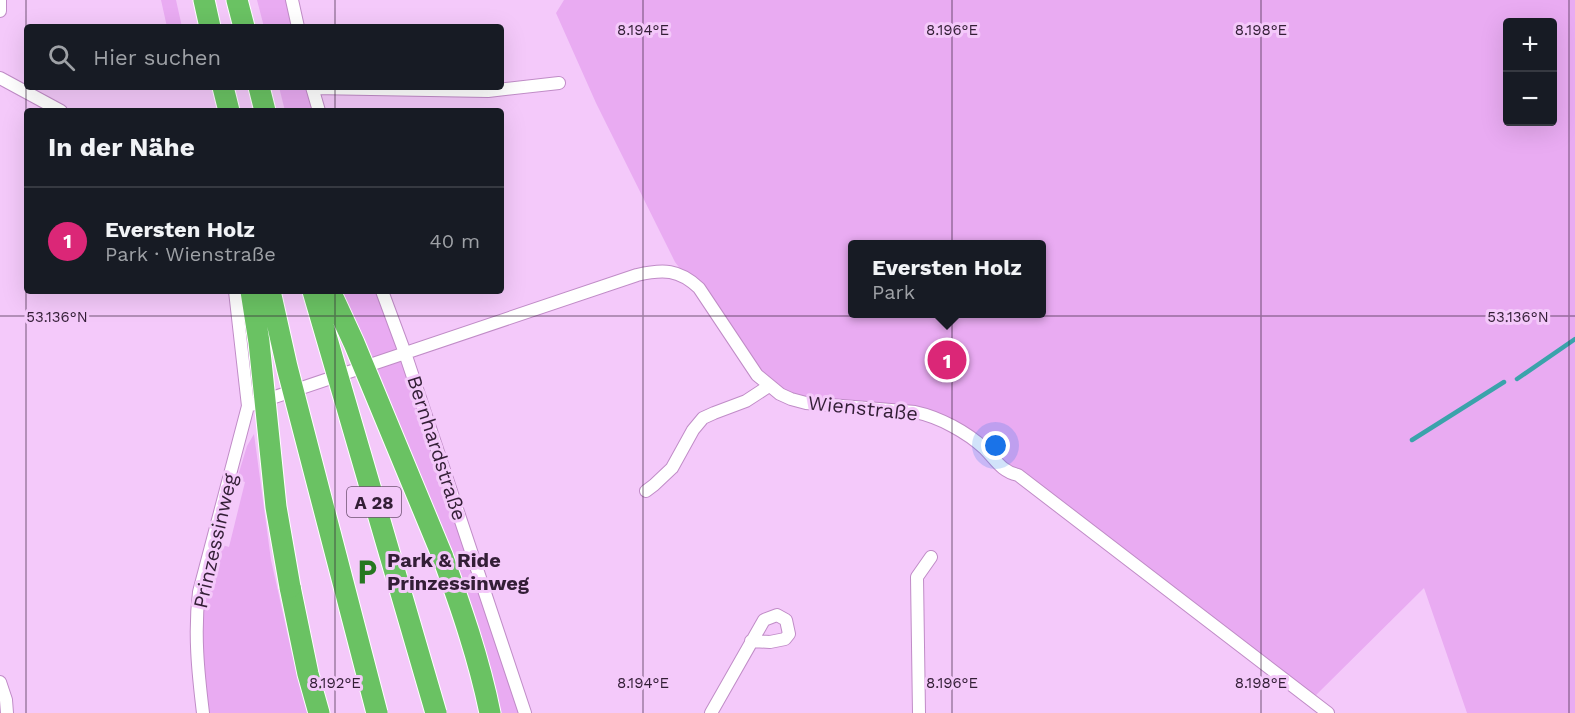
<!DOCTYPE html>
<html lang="de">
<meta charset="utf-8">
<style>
:root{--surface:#171b24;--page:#20242c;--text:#f1f3f6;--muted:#9ea1a6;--line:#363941;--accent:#db2777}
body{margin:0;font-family:"Work Sans",sans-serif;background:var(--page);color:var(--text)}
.controls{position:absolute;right:18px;top:18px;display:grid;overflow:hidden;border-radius:6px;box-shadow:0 6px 24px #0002}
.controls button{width:54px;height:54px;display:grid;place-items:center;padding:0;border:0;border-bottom:2px solid var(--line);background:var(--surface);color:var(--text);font:30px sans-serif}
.you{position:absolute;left:996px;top:446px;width:21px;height:21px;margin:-15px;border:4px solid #fff;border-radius:50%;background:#1a73e8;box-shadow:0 0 0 9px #1a73e833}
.badge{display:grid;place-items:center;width:39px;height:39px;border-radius:50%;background:var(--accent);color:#fff;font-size:20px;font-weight:700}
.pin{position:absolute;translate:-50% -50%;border:3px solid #fff;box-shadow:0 2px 6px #0006}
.popup{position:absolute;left:848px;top:240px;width:198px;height:78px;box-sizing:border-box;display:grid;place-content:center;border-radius:6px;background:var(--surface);filter:drop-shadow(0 2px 4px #0005);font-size:20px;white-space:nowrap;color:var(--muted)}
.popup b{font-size:22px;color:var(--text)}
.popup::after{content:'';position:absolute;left:50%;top:100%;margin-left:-12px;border:12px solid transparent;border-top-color:var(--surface)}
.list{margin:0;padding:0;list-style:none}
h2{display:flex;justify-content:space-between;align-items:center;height:78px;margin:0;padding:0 24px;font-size:26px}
h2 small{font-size:20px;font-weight:400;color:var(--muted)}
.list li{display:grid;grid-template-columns:39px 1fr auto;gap:18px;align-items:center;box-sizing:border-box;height:108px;padding:0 24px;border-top:2px solid var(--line)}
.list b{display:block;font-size:22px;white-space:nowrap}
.list p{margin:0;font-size:20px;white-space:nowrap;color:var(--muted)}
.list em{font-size:20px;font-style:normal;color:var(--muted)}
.icon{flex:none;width:33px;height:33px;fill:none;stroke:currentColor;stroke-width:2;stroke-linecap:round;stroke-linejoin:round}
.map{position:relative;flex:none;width:1575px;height:713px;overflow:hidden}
.search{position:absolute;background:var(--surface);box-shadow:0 6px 24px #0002;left:24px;top:24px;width:480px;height:66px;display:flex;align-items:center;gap:15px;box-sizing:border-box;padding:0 21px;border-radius:6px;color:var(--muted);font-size:22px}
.panel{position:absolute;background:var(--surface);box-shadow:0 6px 24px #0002;left:24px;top:108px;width:480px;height:186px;border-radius:6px}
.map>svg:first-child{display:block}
</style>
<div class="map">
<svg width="1575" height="713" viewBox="0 0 1575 713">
<rect width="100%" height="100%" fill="#f4c9fa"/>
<!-- green -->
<path fill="#e9abf2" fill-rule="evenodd" d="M161,0H176L182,27H167Z
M257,0H292L298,27H264Z
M564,0H1575V713H1467L1424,588L1312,699L931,415L827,405L769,386L675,262L596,103L556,13ZM1508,22H1552V122H1508ZM852,244H1042V314H852Z
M279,87H312L319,111H285Z
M337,291H382L525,713H490Z
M254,434L271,560L292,654L309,713H208L200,644L203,593L219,544L229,547L245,482L237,479L247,446Z"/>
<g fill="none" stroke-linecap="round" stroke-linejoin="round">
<!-- stream -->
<path stroke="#3aa3ab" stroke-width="4.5" d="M1517,379L1575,339
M1412,440L1504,382"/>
<!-- minor casing -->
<g stroke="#c08cc7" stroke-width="14">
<path id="minor" d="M292,0L298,27
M0,11V0
M0,78L61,111
M312,87L319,111
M313,88L488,91L559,83
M382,291L405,353L525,713
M248,406L637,275C663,269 679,269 699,288L757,375L780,394L791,399L806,403L915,412C939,417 967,432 985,449C996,460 1001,471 1018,475L1328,713
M646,491L654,485L672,468L693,430L703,418L714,413L746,401L769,386
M0,682L6,700L7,713
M203,713C198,672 194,633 199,592L248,406L235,291
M711,713L764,620L777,615L786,620L789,634L785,639L770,642L751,641
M919,713L917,577L931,557"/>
</g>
<!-- motorway casing -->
<g stroke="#fff" stroke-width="23">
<path id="motorway" d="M204,0L210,27
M237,0L244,27
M223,87L229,111
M259,87L265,111
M442,555C461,607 479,659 490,713
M290,587L308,674L319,713"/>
</g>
<!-- minor -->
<use href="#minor" stroke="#fff" stroke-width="12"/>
<!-- motorway -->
<use href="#motorway" stroke="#6ac263" stroke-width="21"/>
<!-- motorway-bridge casing -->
<g stroke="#fff" stroke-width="23" stroke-linecap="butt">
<path id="motorway-bridge" d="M251,291L259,342L276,507L290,587
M270,291L287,367L377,713
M313,291L436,713
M330,291L354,343L442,555"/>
</g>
<!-- motorway-bridge -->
<use href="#motorway-bridge" stroke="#6ac263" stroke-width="21"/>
</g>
<!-- ticks -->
<path fill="none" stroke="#331e36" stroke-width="1.5" stroke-opacity="0.45" d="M26,0V713M335,0V27M643,0V713M952,0V713M1261,0V713M1569,0V713M335,87V111M335,291V713M0,316H1575"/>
<!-- icons -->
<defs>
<g id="parking-bare" transform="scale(2.07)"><path d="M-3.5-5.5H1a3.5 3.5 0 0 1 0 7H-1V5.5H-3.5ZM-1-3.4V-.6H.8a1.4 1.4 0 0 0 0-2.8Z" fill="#267721" stroke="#f4c9fa" stroke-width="2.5" paint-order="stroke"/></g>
</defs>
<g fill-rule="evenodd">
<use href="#parking-bare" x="367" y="572"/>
</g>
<g text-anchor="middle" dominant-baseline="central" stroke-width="6" stroke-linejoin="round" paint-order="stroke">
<!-- shield labels -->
<rect fill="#f4c9fa" stroke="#6d5171" stroke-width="1.5" x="347" y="487" width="54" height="30" rx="4.5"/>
<g font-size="18" font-weight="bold" fill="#331e36">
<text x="374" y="502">A 28</text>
</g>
<!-- street labels -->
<g font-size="20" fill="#331e36" stroke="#f4c9fa">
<text transform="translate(863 408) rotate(6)">Wienstraße</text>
<text transform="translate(437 448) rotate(72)">Bernhardstraße</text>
<text transform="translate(215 541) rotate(-77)">Prinzessinweg</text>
</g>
<!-- poi labels -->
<g font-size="20" font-weight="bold" fill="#331e36" stroke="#f4c9fa" text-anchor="start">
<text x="387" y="560">Park &amp; Ride<tspan x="387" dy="23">Prinzessinweg</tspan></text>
</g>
</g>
<g font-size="15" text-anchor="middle" fill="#331e36" stroke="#f4c9fa" stroke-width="6" stroke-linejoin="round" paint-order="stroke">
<text x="643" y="35">8.194°E</text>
<text x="952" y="35">8.196°E</text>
<text x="1261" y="35">8.198°E</text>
<text x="57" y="322">53.136°N</text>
<text x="1518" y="322">53.136°N</text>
<text x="335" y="688">8.192°E</text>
<text x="643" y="688">8.194°E</text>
<text x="952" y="688">8.196°E</text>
<text x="1261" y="688">8.198°E</text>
</g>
</svg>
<div class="controls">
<button>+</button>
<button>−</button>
</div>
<div class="you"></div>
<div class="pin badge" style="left:947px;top:360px">1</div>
<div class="popup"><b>Eversten Holz</b>Park</div>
<div class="search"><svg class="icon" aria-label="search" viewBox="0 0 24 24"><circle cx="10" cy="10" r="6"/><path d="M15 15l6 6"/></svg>Hier suchen</div>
<section class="panel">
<h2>In der Nähe<small></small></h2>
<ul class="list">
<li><span class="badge">1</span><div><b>Eversten Holz</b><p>Park · Wienstraße</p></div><em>40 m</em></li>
</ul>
</section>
</div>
